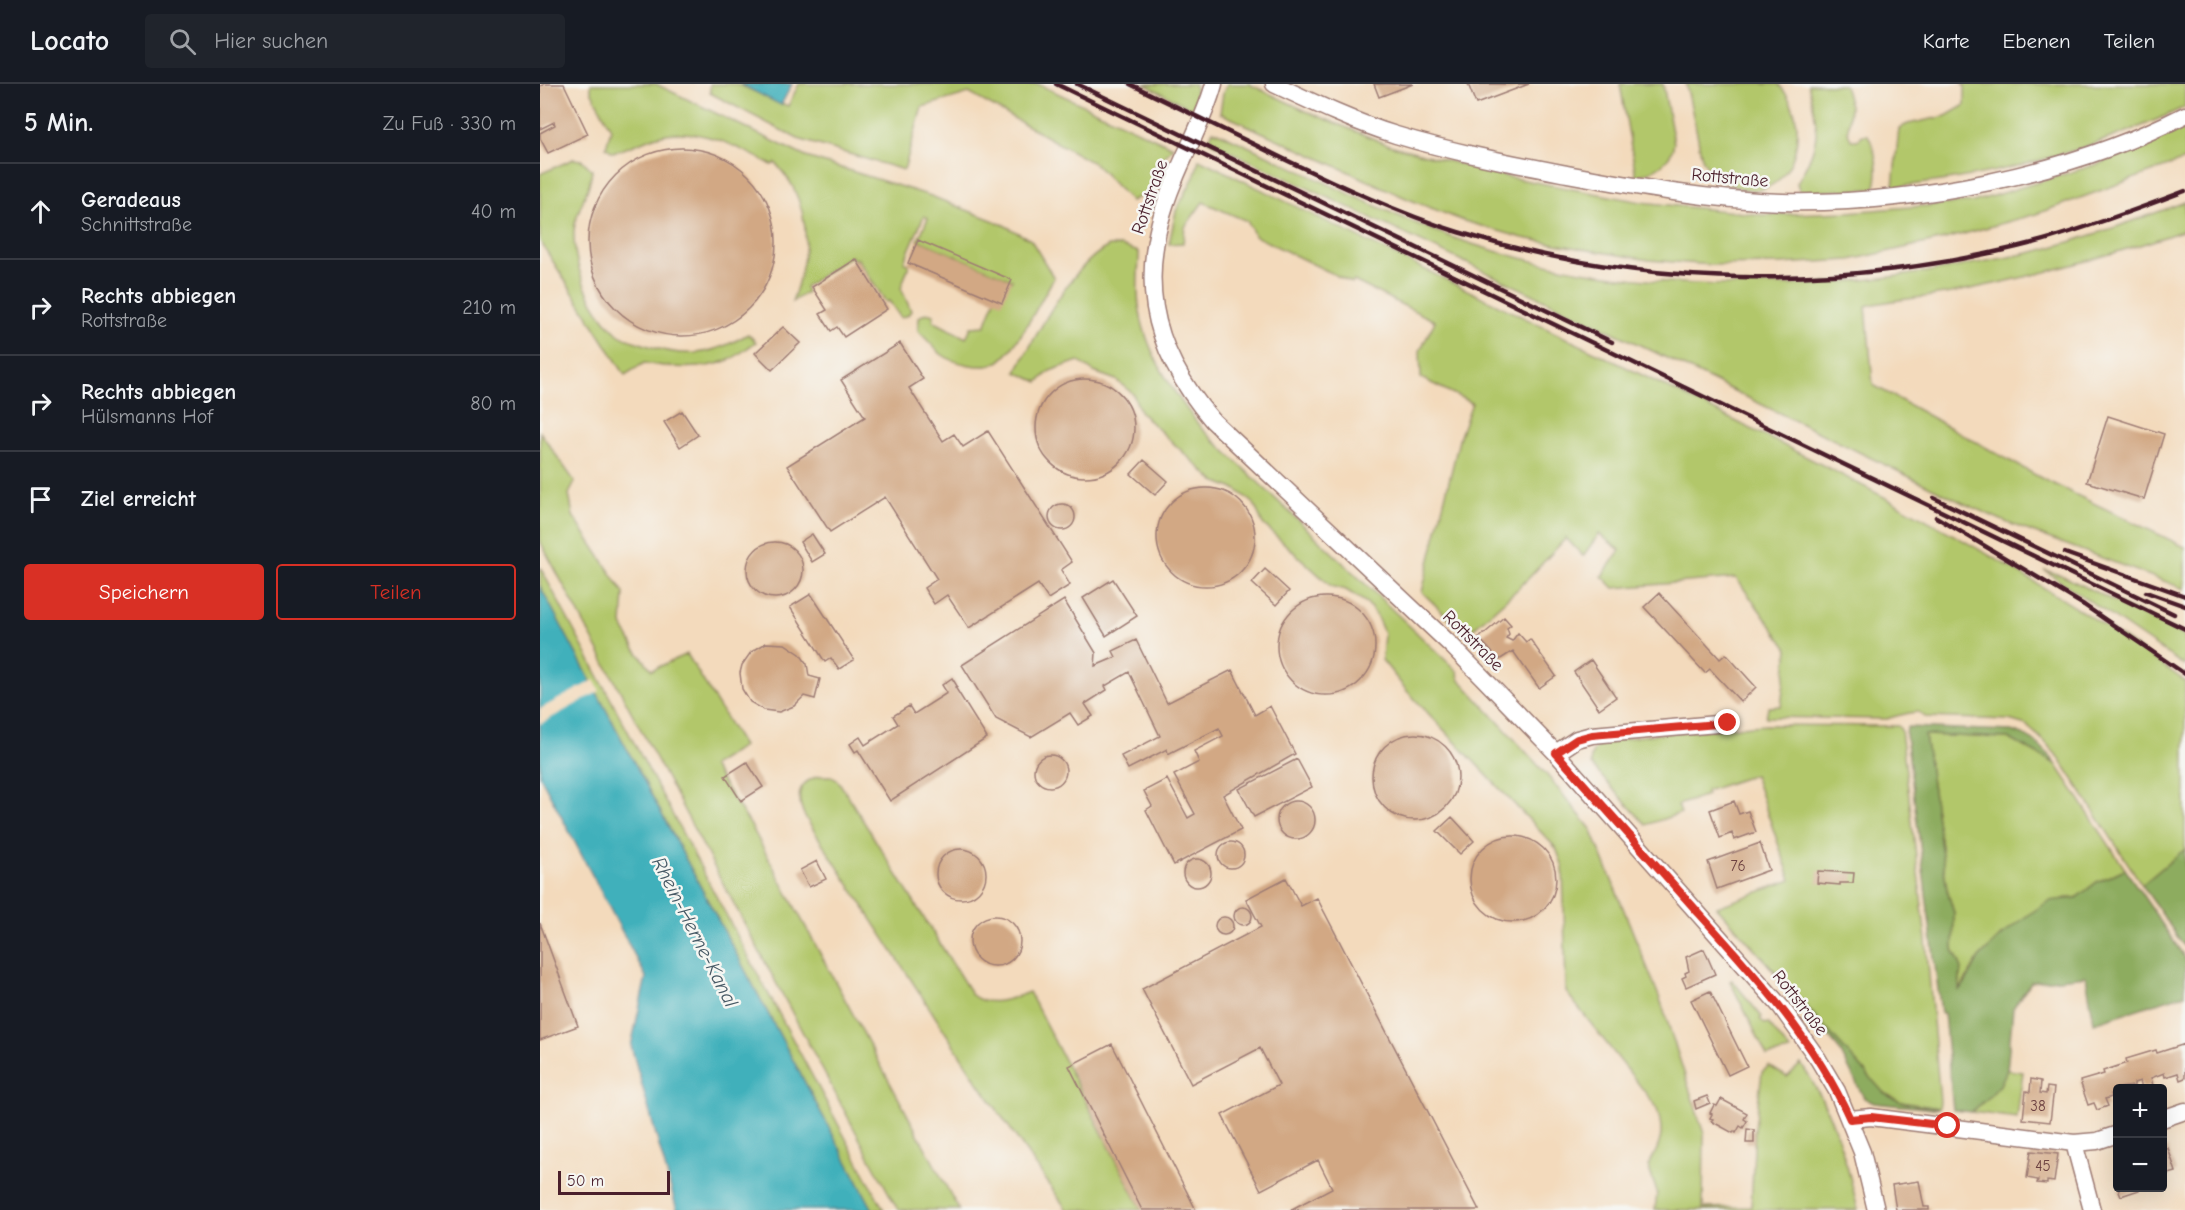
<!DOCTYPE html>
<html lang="de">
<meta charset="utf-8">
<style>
:root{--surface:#171b24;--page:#20242c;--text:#f1f3f6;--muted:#9ea1a6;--line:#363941;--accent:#d93025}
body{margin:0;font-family:"Comic Neue",sans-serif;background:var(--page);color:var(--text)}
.controls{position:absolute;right:18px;bottom:18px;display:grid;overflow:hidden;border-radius:6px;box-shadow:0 6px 24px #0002}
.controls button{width:54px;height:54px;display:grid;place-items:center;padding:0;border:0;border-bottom:2px solid var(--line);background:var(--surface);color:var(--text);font:30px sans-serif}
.scale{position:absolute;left:18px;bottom:15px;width:112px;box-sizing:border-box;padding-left:6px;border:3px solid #4a1f2b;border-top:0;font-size:16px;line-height:21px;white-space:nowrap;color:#4a1f2b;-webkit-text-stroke:4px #f6f6f2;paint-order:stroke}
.stop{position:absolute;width:18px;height:18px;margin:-14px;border:4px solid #d93025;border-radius:50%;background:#fff}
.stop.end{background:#d93025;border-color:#fff;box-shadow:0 2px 6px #0008}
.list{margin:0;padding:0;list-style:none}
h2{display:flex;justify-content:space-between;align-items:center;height:78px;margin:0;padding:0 24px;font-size:26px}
h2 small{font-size:20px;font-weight:400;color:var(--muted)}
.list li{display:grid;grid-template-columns:39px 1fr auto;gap:18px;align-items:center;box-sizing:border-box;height:96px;padding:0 24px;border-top:2px solid var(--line)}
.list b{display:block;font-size:22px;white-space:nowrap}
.list p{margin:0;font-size:20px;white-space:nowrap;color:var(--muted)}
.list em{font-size:20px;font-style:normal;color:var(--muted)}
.actions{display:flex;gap:12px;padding:18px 24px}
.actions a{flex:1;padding:14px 0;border:2px solid var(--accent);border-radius:6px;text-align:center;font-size:21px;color:var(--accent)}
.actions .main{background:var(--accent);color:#fff}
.icon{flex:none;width:33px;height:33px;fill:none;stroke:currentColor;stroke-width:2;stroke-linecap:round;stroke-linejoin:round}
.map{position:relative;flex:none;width:1645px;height:1126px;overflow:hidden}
header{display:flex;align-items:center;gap:36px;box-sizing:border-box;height:84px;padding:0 30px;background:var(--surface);border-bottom:2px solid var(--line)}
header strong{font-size:28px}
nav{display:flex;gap:33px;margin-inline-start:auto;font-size:21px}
.search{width:420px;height:54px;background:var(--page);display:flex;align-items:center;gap:15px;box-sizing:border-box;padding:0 21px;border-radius:6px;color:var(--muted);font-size:22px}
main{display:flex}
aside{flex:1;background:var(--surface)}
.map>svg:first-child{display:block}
</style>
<header>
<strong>Locato</strong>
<div class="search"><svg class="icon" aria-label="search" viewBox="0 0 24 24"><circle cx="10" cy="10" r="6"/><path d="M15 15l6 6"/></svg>Hier suchen</div>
<nav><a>Karte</a><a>Ebenen</a><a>Teilen</a></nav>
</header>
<main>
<aside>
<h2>5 Min.<small>Zu Fuß · 330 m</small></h2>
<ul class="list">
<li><svg class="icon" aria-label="ahead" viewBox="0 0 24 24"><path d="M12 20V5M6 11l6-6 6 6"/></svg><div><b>Geradeaus</b><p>Schnittstraße</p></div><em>40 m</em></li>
<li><svg class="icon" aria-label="right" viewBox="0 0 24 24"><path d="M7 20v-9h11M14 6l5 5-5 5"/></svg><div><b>Rechts abbiegen</b><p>Rottstraße</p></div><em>210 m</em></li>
<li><svg class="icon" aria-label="right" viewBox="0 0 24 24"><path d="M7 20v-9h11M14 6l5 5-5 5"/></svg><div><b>Rechts abbiegen</b><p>Hülsmanns Hof</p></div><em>80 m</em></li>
<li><svg class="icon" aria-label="arrive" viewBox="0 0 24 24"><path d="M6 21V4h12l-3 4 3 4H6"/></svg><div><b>Ziel erreicht</b></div></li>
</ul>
<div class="actions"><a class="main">Speichern</a><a>Teilen</a></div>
</aside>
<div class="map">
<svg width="1645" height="1126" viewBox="0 0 1645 1126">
<rect width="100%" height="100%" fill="#f6f6f2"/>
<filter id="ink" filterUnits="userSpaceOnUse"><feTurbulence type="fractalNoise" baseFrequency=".0167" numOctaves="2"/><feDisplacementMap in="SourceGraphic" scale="12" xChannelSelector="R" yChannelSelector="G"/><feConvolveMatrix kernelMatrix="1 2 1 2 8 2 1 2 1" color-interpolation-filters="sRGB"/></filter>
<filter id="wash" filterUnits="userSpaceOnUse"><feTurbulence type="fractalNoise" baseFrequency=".008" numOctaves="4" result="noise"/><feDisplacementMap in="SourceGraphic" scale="24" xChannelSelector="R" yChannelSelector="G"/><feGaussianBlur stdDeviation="1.35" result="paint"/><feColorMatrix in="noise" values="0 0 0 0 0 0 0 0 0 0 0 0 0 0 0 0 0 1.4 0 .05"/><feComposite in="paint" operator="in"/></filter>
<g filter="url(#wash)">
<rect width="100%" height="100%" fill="#f3dabc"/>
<!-- green -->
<path fill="#b2c76b" stroke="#7e734b" stroke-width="1.5" d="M51,0H116L266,73L391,112L462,140L491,156L514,194C501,215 477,266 458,278C444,287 413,279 401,270C393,263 386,254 378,247L379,233L386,229L394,231L393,237L426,254L431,243L445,242L455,216L472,196L378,156L388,134L384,132L364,178L369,181L361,204L371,227L368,231L361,234L349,217L346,218L317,174L314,176L311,172L265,203L267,208L252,218C266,177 273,144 253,103C249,94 241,87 236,79L232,81C199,64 165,44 126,50C106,53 91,65 72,68L66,63L71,45L51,7Z
M170,0H197L248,22L259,0H498L633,63L610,88L620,95L613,107L591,117L555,80L429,9L382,23L364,86L258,55L170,9Z
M604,0H655V17L652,25Z
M687,0H709L766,27L849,61L968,93L1101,118L1223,131L1308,128L1433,118L1561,79L1645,44V76L1496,130L1409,154L1310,176L1241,180L1172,181L1109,176L1043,165L983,154L924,137L868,115L680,29L683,9Z
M1080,0H1123L1134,59C1131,79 1114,88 1096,92Z
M1146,0H1238L1240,2C1280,47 1245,133 1186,98C1177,93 1167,85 1163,76C1160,70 1159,61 1158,54C1154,36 1150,18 1146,0Z
M1268,0L1304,1L1310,22L1308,48L1311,56H1318L1322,51H1328C1336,66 1340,89 1334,105L1260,108L1257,99C1282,57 1279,46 1268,0Z
M1422,0H1645V23C1554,66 1453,93 1353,103L1359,44L1368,40L1406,32L1425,21V3Z
M673,46C753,82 832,124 914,154C1077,211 1268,213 1436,179C1459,175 1483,171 1505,165C1553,152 1599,135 1645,118V146C1570,172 1494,193 1416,208C1386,214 1355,215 1326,222L1333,301L1501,394L1645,463V505L1468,439L1423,419L1100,261L668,57Z
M33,75L42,76L52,86C51,108 35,125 34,147C33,184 51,226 78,250C84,255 95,257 103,260C144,275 171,272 208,250L216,258C208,263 198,272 189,276C162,287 132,284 104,279L85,291L0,157V90Z
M659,75C805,147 952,218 1098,289C1286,381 1475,474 1645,597V765L1602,801L1519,674L1506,659L1486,641L1469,636L1385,633C1383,631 1379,628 1377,628C1373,628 1351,633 1347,635L1226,633L1228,623L1241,622L1248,565L1196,494L1074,504L1062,492L1080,466L1059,450L1043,472L1026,454L985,498L980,501V503L926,551L882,508L920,352L932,319L881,294L880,267L895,237L814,197L812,199L715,152L707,137L663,118L645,143L643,159L629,160L636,127L655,91Z
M569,162H581L599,168C599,182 597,196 598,210C600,261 632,307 662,345L918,588L919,595L1006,690L1051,745L1120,915L1164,1050L1163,1124L1211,1123L1215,1045L1222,988L1229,982L1247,993L1261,980C1291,1022 1307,1076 1318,1126H1115L1117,1108L1108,1082C1122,1059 1125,1048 1116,1022L1026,908L1023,783L1016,764L867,607L842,576L844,549L836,531L827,519L806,506L791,502L723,440L714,420L697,406L674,397L601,329L593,310L576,296L554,288L538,277L510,287L498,298L476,288C497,250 531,181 569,162Z
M0,348L35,398L29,410L33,432L84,509L82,541L95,565L112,586L147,570L203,662L172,682L210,740L419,1126H358L326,1067L0,457Z
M0,483L344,1126H333L0,502Z
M1504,486L1523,492L1645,552V582Z
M1225,641L1349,642H1358L1361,646L1386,856L1400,1017L1399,1024L1360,1018L1342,1007L1177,823L1251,796L1214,691L1166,707L1167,711L1138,721L1141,729L1106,741L1051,681C1050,674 1051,669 1056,664C1075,649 1195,644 1225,641Z
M1385,651L1468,654L1516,680L1585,785L1557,798L1536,814H1526L1488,831L1461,852L1439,874L1419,907L1421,882L1413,865L1414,829L1407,806Z
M279,692H291L299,698L432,911C447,924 472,915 489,908L602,1126H527L439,1000L265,733C256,713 256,699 279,692Z
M1192,896L1222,933L1220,935L1225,940L1228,939L1250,967L1227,972L1190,897Z
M1467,986L1483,988L1477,1034L1431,1028C1447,1015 1458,1004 1467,986Z"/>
<!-- forest -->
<path fill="#8dac5f" stroke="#6c6645" stroke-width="1.5" d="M1367,643L1471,647C1491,652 1504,663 1516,680L1468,654L1385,651L1407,806L1414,829L1413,865L1421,882L1419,906L1426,898L1439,874L1461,852L1488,831L1509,817L1536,814L1557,798L1585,785L1645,874V910L1554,939L1546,892L1491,898L1473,924L1467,986L1460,1001L1447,1015L1431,1028L1413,1026L1404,929H1401L1366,650Z
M1645,765V864L1602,801Z
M1221,872L1344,1009C1360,1021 1379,1021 1399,1024L1393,1025L1334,1019L1324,1014L1299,965Z"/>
<!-- water -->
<path fill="#40b0bb" stroke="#456873" stroke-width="1.5" d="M200,0H252L241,21Z
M0,502L333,1126H137L91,962L106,893L0,692Z"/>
<!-- pier -->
<path fill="#f3dabc" d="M54,596L60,607L0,640V625Z"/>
<g id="blocks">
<!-- building -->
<path fill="#d2a884" d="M5,0H24L48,50L8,69L0,54V49L15,41L14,38L0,45V2Z
M834,0H873L839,13Z
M928,0H989L936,20Z
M48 158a94 94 0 1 1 188 0a94 94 0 1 1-188 0Z
M378,156L472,196L462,219L368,179Z
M316,175L347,225L304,253L297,243L291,247L280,230L287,226L272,203Z
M243,243L260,259L232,286L215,269Z
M360,259L383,295L369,304L403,357L414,350L423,363L448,347L532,478L521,486L530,501L508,515L498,500L429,544L407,511L394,520L384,504L397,495L345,413L290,448L247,382L325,333L301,296Z
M496 344a49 49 0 1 1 98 0a49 49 0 1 1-98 0Z
M142,327L158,351L140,363L124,338Z
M1568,332L1624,350L1604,415L1547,398Z
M604,376L628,397L615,411L591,390Z
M617 453a49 49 0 1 1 98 0a49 49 0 1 1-98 0Z
M509 433a13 13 0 1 1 26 0a13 13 0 1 1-26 0Z
M272,450L285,470L272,478L260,458Z
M207 486a28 28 0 1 1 56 0a28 28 0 1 1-56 0Z
M725,485L749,507L736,521L712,499Z
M573,495L597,532L566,552L543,514Z
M1119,509L1180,575L1186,570L1216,603L1201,618L1170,585L1165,589L1104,523Z
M271,510L314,576L299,585L291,574L285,578L250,523Z
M737 562a49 49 0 1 1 98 0a49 49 0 1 1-98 0Z
M524,516L556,569L555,582L576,573L573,567L596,556L627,619L692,586L715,631L730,622L755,670L683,711L701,746L634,781L606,726L612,722L604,707L627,695L648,734L655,730L634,691L659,678L654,667L683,652L679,644L628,670L627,665L588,685L581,672L620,652L589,588L565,602L567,606L545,620L553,632L538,641L530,629L491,653L456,635L422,581Z
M964,533L971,541L967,544L969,550L966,554L972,557L978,549L986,558L990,555L1016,592L999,604L973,567L959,576L939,554Z
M226,559L245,560L260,570L267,580L269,592L280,595L275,615L264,612L254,622L239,628L224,626L210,618L202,605L200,589L202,581L211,568Z
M1051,576L1076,613L1059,625L1034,588Z
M412,594L417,602L415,603L447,654L350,717L318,666L315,668L310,660L320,653L325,661L358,640L353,632L369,622L374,630L407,609L402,601Z
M832 693a43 43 0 1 1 86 0a43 43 0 1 1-86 0Z
M494 687a16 16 0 1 1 32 0a16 16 0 1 1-32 0Z
M757,675L772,703L714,733L699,705Z
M207,678L223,703L201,717L185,692Z
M1194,717L1199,730L1208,727L1216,748L1194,756L1192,749L1180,754L1170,726Z
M737 736a19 19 0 1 1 38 0a19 19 0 1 1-38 0Z
M912,733L934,757L920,770L897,747Z
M930 795a43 43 0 1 1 86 0a43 43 0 1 1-86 0Z
M678 771a13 13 0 1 1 26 0a13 13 0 1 1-26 0Z
M1220,759L1229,786L1177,805L1168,778Z
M396 790a25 25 0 1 1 50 0a25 25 0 1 1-50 0Z
M643 789a14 14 0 1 1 28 0a14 14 0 1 1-28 0Z
M277,777L286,795L269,803L260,786Z
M1278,787L1314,789L1313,799H1300V801L1277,799Z
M746,794L761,822L777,814L939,1126H750L792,1104L778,1076L721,1106L682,1031L739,1001L720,964L651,1000L602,905L721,843L706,815Z
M694 832a9 9 0 1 1 18 0a9 9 0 1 1-18 0Z
M430 857a25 25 0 1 1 50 0a25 25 0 1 1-50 0Z
M675 842a9 9 0 1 1 18 0a9 9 0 1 1-18 0Z
M0,839L38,942L0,956Z
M1164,865L1175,890L1146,903L1142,894L1146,892L1145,889L1149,887L1146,873Z
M1170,907L1207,982L1188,991L1151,916Z
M572,960L656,1126H602L529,982Z
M1645,960V994L1640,996L1638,989L1625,993L1624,989L1611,994L1613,1001L1602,1004L1600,997L1594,999V1002L1578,1004V1008L1571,1010L1572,1013L1565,1015L1568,1022L1557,1026L1554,1019L1548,1021L1540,997L1564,990L1563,987L1587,979L1586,975L1616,966L1617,969Z
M1491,995L1501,997L1500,1009L1506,1010L1507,1003L1514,1004L1510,1038L1483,1035L1486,1007L1490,1008Z
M1167,1012L1170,1019L1156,1025L1154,1017Z
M1181,1015L1207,1029L1204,1035L1207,1037L1203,1044L1200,1042L1196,1049L1194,1047L1193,1049L1171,1037L1173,1035L1170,1034L1172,1030L1170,1029L1174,1021L1177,1022Z
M1207,1045L1214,1046V1059H1206Z
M1628,1064L1636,1088L1625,1091L1623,1089V1066Z
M1491,1067L1518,1070L1514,1098L1507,1097V1100L1497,1099L1498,1096L1487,1094Z
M1379,1097L1384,1123H1389V1126H1356L1352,1101Z
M1578,1104H1599V1106L1581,1112Z"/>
</g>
</g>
<g filter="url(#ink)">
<use href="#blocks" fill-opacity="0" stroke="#9e7c74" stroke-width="1.5"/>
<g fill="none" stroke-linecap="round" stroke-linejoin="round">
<!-- minor casing -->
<g stroke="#9e7c74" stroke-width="19">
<path id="minor" d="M674,0C665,34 647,64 634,97C596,188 608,262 673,337L912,562L1016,669L1241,923L1278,975L1297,1007L1322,1068L1336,1126
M734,0C774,19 814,38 856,51C912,68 970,79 1027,90C1098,103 1169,116 1242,118C1373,121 1528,91 1645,31
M1016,669L1037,655L1052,651L1188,639
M1310,1035L1331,1033L1534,1059L1557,1057L1578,1050
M1622,1035L1645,1027
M1534,1059L1552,1126"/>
</g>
<!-- minor -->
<use href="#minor" stroke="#fff" stroke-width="16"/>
<!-- rail -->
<path stroke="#4a1f2b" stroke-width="4.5" d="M516,0L1645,545
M537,0L1072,258
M590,0C641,25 693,50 744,75C801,102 858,129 918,148C1106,207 1314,207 1504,156C1552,142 1598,125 1645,107
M1394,414L1634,530
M1396,433L1544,521L1645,590
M1525,469L1645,512
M1606,508L1645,522"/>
</g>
</g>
<g fill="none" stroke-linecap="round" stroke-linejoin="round" filter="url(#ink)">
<!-- route -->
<path stroke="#d93025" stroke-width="8" d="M1188,639L1052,651L1037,655L1016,669C1063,722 1110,774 1156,826C1215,891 1274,955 1310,1035L1331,1033L1408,1042"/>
</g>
<g text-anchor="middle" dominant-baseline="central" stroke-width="5" stroke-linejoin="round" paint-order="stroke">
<!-- number labels -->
<g font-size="15" fill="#6c4141">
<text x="1198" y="782">76</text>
<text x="1498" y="1022">38</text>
<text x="1503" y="1082">45</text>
</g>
<!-- street labels -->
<g font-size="18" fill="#4a1f2b" stroke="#f6f6f2">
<text transform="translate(1190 94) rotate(5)">Rottstraße</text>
<text transform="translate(610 113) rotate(-71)">Rottstraße</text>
<text transform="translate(933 557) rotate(45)">Rottstraße</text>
<text transform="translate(1260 919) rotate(52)">Rottstraße</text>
</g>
<!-- water labels -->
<g font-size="20" font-style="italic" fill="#465965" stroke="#f6f6f2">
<text transform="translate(155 848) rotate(63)">Rhein-Herne-Kanal</text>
</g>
</g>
</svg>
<div class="controls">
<button>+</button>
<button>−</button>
</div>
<div class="scale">50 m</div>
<div class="stop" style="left:1408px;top:1042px"></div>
<div class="stop end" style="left:1188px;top:639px"></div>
</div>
</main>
